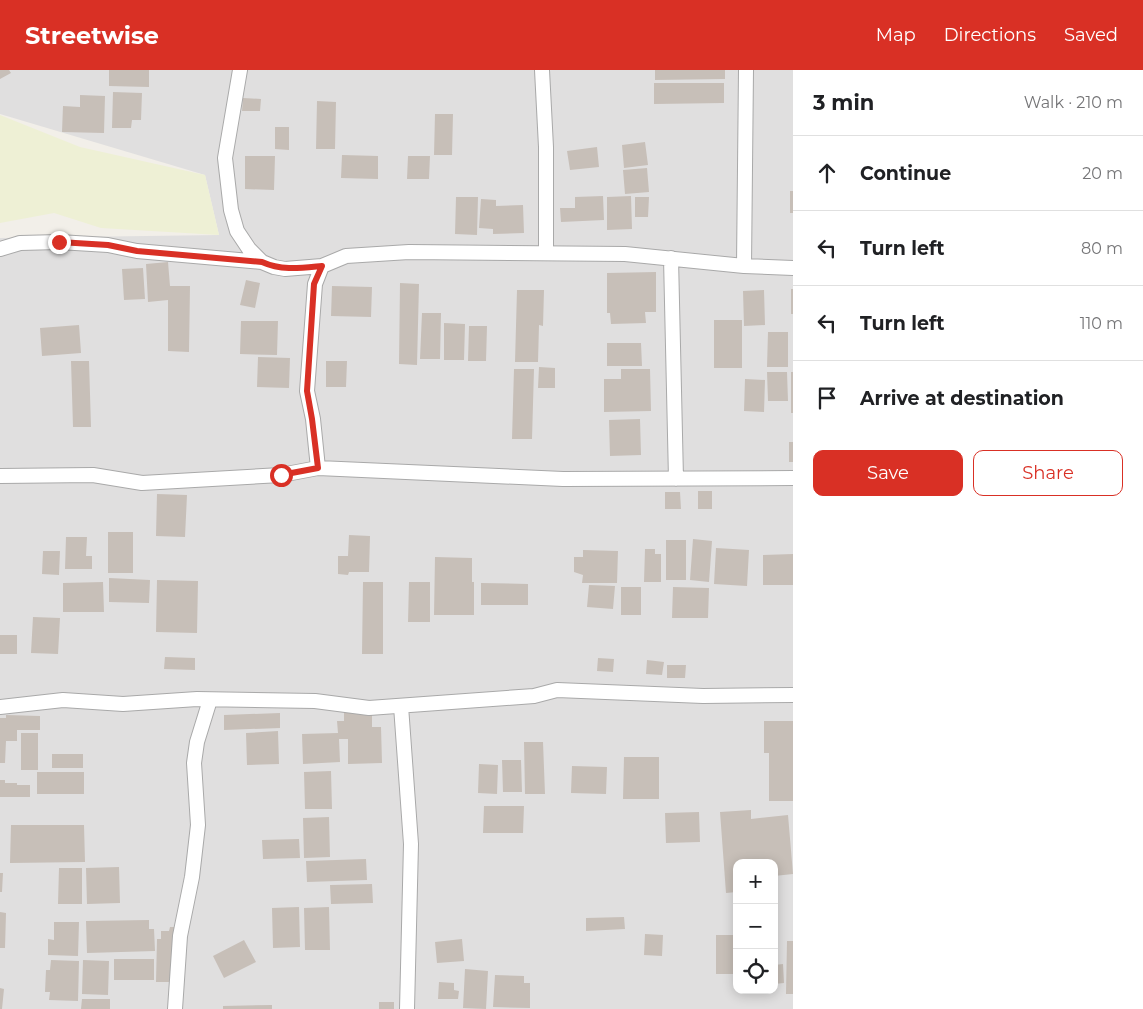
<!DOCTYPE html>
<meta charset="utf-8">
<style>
:root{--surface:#fff;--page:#f2f2f2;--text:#202124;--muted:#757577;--line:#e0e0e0;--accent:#d93025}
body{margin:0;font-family:Montserrat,sans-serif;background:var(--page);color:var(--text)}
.controls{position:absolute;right:15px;bottom:15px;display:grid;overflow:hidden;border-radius:10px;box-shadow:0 2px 12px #0003}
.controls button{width:45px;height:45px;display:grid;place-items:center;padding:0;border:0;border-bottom:1px solid var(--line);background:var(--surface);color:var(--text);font:25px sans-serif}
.stop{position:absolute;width:15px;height:15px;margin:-11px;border:4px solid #d93025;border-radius:50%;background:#fff}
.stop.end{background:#d93025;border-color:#fff;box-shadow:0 1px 5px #0008}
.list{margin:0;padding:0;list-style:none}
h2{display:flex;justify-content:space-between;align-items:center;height:65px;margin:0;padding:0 20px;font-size:21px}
h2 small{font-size:16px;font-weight:400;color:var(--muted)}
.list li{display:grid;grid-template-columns:32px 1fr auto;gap:15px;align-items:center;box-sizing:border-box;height:75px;padding:0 20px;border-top:1px solid var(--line)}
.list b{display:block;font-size:19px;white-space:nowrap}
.list em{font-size:16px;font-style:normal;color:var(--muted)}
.actions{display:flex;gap:10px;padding:15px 20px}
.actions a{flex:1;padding:11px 0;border:1px solid var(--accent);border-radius:10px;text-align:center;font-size:18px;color:var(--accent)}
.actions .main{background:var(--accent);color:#fff}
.icon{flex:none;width:28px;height:28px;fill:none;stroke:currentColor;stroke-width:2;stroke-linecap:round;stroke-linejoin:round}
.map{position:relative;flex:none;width:793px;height:939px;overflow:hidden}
header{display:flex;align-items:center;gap:30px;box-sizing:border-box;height:70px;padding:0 25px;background:var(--accent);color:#fff}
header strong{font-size:24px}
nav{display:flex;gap:28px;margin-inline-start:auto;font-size:18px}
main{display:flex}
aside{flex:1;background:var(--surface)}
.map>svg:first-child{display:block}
</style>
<header>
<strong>Streetwise</strong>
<nav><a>Map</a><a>Directions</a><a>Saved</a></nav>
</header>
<main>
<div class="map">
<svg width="793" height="939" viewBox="0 0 793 939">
<rect width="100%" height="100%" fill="#f2efe9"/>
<!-- residential -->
<path fill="#e0dfdf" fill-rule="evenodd" d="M0,0H793V939H0V168L219,165L205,105L0,44ZM737,793H774V920H737Z"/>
<!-- farmland -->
<path fill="#eef0d5" d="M0,45L80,77L205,105L219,165L101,158L54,143L0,153Z"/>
<!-- building -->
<path fill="#c7bfb8" d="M0,0H9L11,3L0,9Z
M109,0H149V17L109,16Z
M655,0H725V9L655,10Z
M654,13H724V33L654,34Z
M113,22L142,23L141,50H132L131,58H112Z
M80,25L105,26L104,63L62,62L63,36L80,37Z
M243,28L261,29L260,41H242Z
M317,31L336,32L335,79H316Z
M435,44H453L452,85H434Z
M275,57H289V80L275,79Z
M645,72L648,95L624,98L622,75Z
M597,77L599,97L570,100L567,81Z
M342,85L378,86V109L341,108Z
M245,86H275L274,120L245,119Z
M408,86H430L429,109H407Z
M647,98L649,122L625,124L623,100Z
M790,121H793V143H790Z
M603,126L604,150L561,152L560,138H575V127Z
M631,126L632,159L607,160V127Z
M456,127H478L477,165L455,164Z
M635,127H649L648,147H635Z
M481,129L496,130V136L523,135L524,163L493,164V159L479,158Z
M168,192L170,216H190L189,282L168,281V230L148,232L146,194Z
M143,198L145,229L124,230L122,199Z
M656,202V242H645L646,253L611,254L610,243H607V203Z
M246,210L260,213L255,238L240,235Z
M400,213L419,214L417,295L399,294Z
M332,216L372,217L371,247L331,246Z
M791,219H793V244H791Z
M517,220H544L543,256L539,255L538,292H515Z
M764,220L765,255L744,256L743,221Z
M422,243H441L440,289H420Z
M714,250H742V298H714Z
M241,251H278L277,285L240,284Z
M444,253L465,254L464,290H444Z
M79,255L81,283L42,286L40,258Z
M469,256H487L486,291H468Z
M768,262H788V297H767Z
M607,273H641L642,296H607Z
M258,287L290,288L289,318L257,317Z
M71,291H89L91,357H73Z
M326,291H347L346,317H326Z
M539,297L555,298V318H538Z
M514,299H534L532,369H512Z
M621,299H650L651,341L604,342V309H621Z
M767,302H787L788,331H768Z
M791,302H793V343H791Z
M745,309L765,310L764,342L744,341Z
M640,349L641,385L610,386L609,350Z
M789,372H793V392H789Z
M698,421H712V439H698Z
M665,422H680L681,439H665Z
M157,424L187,425L185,467L156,466Z
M108,462H133V503H108Z
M349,465L370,466L369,502H349L348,505L338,504V486H348Z
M66,467H87L86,486H92V499H65Z
M693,469L712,471L709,512L690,510Z
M666,470H686V510H666Z
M716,478L749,480L747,516L714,514Z
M645,479H655V484H661V512H644Z
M583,480L618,481L617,513H582L583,505L574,502V487H583Z
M43,481H60L59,505L42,504Z
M793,484V515H763V485Z
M435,487L472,488V512H474V545H434Z
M109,508L150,510L149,533L109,532Z
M157,510L198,511L197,563L156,562Z
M103,512L104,542H63V513Z
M363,512H383V584H362Z
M409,512H430V552H408Z
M481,513L528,514V535H481Z
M589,515L615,516L613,539L587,537Z
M621,517H641V545H621Z
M673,517L709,518L708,548H672Z
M33,547L60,548L58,584L31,583Z
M0,565H17V584H0Z
M165,587L195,588V600L164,599Z
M598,588L614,589L613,602L597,601Z
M647,590L664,592L662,605L646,604Z
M667,595H686L685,608H667Z
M372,640V657H381L382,693L348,694V669H339L340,692L303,694L302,664L338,663L337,651H344V641Z
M280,643V658L224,660V645Z
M6,645L40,646V660H17V671H6L5,693H0V648H6Z
M764,651H793V731H769V683H764Z
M278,661L279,694L247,695L246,663Z
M21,663H38V700H21Z
M524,672H543L545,724H525Z
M52,684H83V698H52Z
M624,687H659V729H623Z
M502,690H521L522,722H503Z
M479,694L498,695L497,724L478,723Z
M572,696L607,697L606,724L571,723Z
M331,701L332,739H305L304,702Z
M37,702H84V724H37Z
M0,710H5V713H17V715H30V727H0Z
M484,736H524L523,763H483Z
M751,740V749L788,745L793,804L774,806V793H737V822L726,823L720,742Z
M699,742L700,772L666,773L665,743Z
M329,747L330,787L304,788L303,748Z
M11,755H84L85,792L10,793Z
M299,769L300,788L263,789L262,770Z
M366,789L367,810L307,812L306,791Z
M119,797L120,833L87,834L86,798Z
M59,798H82V834H58Z
M0,803H3L2,822H0Z
M372,814L373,833L331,834L330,815Z
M299,837L300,877L273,878L272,838Z
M329,837L330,880H305L304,838Z
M0,842L6,843L5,878H0Z
M624,847L625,859L586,861V848Z
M149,850V859H154L155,881L87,883L86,851Z
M54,852H79L78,886L48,885V869L54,870Z
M170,857H175V912H156L157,869H161V861H169Z
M645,864L663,865L662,886L644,885Z
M716,865H737V904H716Z
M462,869L464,891L437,893L435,872Z
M244,870L256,892L224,908L213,886Z
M787,871H793V924H786Z
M114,889H154V910H114Z
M51,890L79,891L78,931L49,930L50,922H45L46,900H50Z
M83,890L109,891L108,925L82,924Z
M783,894L784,913L774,914V895Z
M465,899L488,901L486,939L463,938Z
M495,905L524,906V913H530V938L493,937Z
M439,912L454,913V920L459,921L458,929H438Z
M0,918L4,919L2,939H0Z
M82,929H110V939H81Z
M379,932H394V939H379Z
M272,935V939H223V936Z"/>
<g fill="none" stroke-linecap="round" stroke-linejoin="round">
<!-- street casing -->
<g stroke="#a9a9a9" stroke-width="16">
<path id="street" d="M240,0L225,88L231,140L237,161L249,179L262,192L274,197L285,199L322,196
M542,0L546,77V183
M0,179L20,173L59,172L108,175L137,181L262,192
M671,188L676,409
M744,196L746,0
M318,398L313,349L307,321L315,214L322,196L346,186L409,182L625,184L744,196L793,198
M0,406L93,405L142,413L281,405L318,398L563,409L793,408
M401,636L411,774L407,939
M0,637L63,630L123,634L197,629L315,631L369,638L534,626L557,620L703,626L793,625
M175,939L180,866L192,807L198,755L194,693L197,672L210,630"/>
</g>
<!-- street -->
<use href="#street" stroke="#fff" stroke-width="14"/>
</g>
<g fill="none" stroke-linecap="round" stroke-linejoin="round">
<!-- route -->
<path stroke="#d93025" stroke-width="6" d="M59,172L108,175L137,181L262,192C282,201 301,198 322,196L314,214L307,321L312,349L318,398L281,405"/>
</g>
</svg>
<div class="controls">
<button>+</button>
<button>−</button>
<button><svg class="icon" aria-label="locate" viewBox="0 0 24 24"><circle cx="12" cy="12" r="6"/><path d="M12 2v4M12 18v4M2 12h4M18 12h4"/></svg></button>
</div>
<div class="stop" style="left:281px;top:405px"></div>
<div class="stop end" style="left:59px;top:172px"></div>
</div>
<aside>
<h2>3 min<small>Walk · 210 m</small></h2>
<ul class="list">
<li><svg class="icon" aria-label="ahead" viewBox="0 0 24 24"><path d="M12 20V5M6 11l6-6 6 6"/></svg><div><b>Continue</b></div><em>20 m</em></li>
<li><svg class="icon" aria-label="left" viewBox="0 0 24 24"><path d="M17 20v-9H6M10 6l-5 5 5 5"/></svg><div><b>Turn left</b></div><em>80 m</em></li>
<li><svg class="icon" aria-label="left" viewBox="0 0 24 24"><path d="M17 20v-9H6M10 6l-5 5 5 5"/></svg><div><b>Turn left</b></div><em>110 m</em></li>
<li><svg class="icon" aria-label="arrive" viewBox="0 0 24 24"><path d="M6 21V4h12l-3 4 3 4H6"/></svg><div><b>Arrive at destination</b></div></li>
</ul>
<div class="actions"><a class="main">Save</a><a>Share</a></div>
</aside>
</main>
